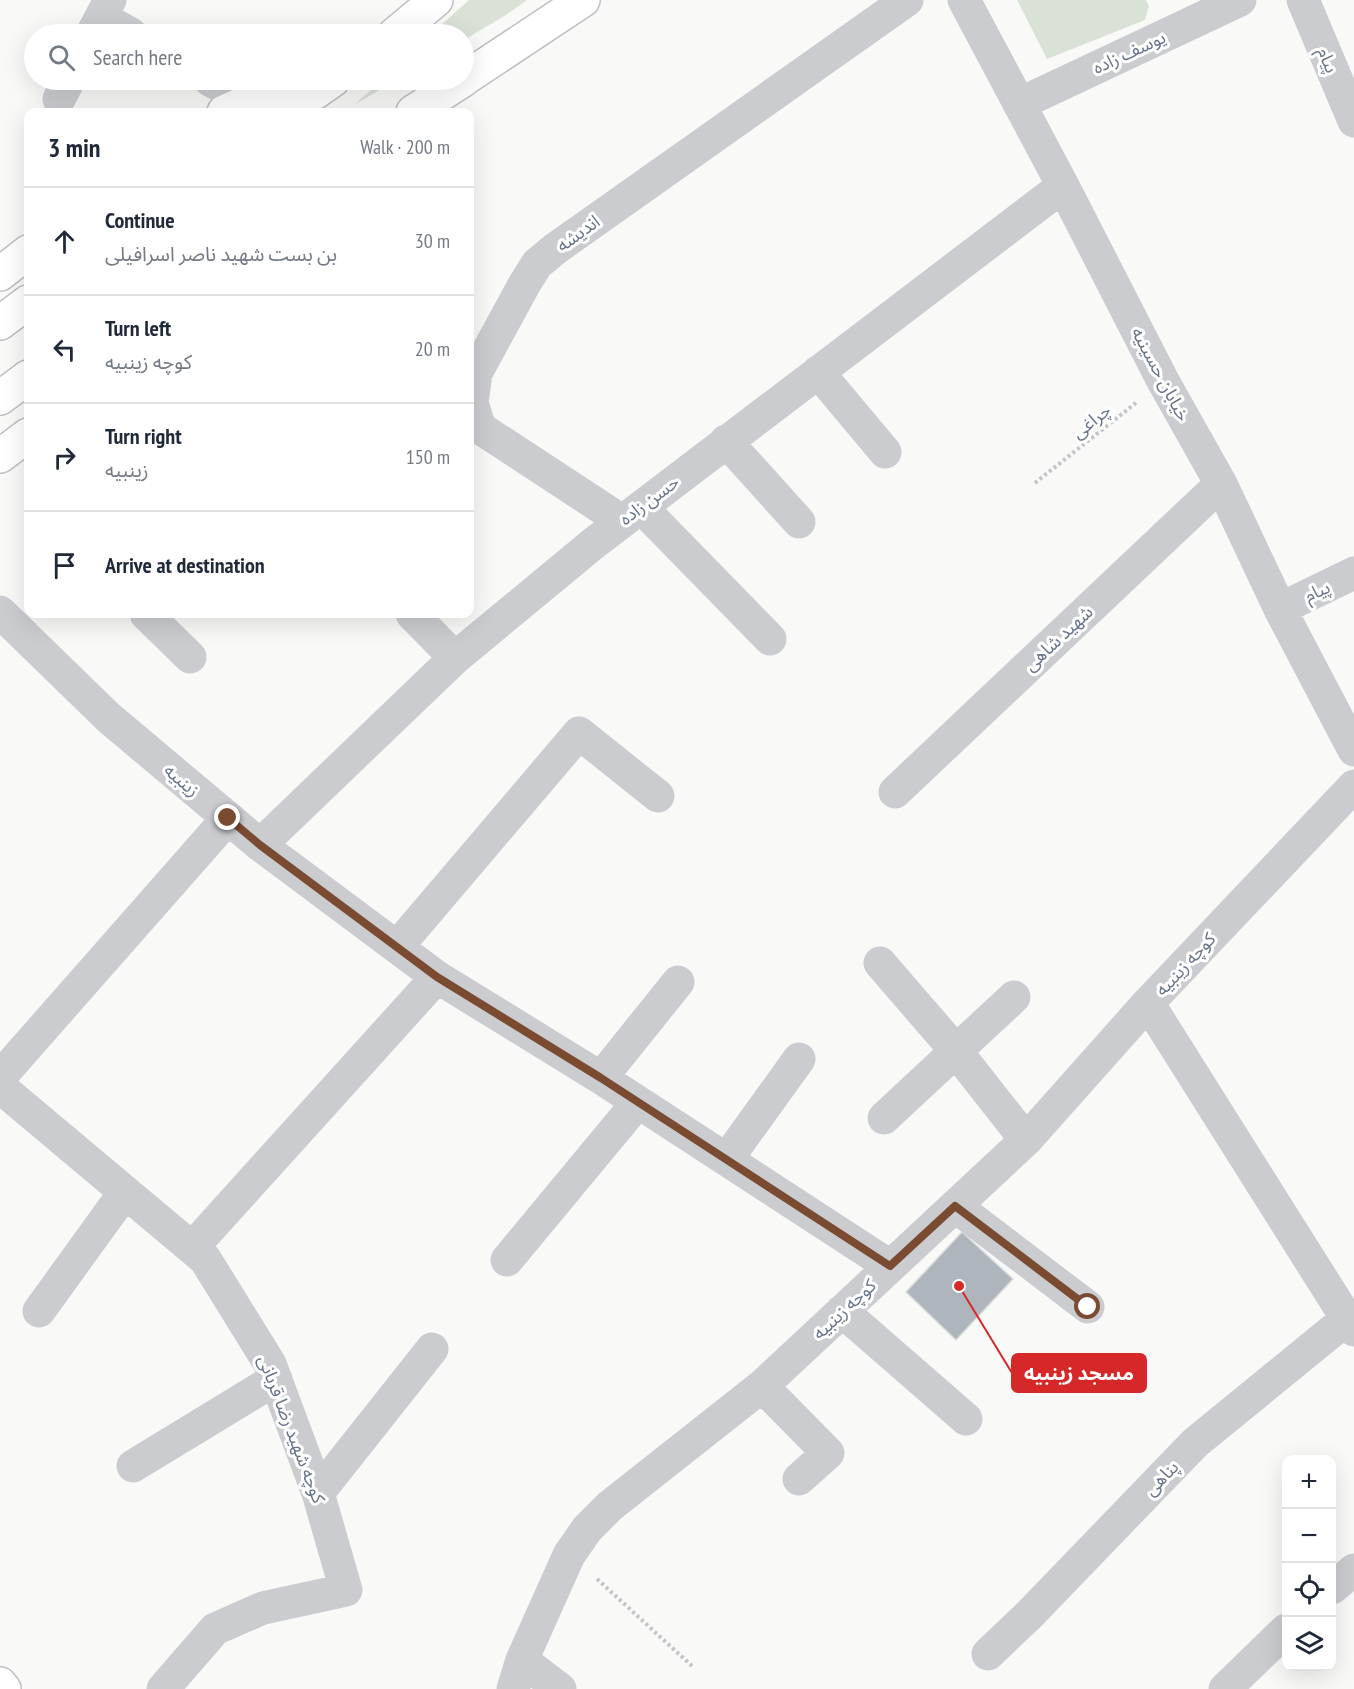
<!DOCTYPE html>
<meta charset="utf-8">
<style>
:root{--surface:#fff;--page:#f2f2f3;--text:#1f2937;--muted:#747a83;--line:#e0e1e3}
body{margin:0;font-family:"PT Sans Narrow","Noto Sans Arabic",sans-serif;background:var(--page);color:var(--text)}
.controls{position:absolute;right:18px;bottom:18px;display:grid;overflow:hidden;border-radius:12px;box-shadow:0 6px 24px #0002}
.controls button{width:54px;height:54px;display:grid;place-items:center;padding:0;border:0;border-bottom:2px solid var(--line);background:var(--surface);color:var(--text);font:30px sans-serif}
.stop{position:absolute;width:18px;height:18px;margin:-14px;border:4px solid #7a4b30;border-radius:50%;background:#fff}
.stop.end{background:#7a4b30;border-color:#fff;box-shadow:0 2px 6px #0008}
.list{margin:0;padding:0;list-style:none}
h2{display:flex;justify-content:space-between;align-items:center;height:78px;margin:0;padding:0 24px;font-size:26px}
h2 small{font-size:20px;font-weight:400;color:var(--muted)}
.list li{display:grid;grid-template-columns:39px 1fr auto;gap:18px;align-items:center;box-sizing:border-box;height:108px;padding:0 24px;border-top:2px solid var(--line)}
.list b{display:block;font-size:22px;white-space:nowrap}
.list p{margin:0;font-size:20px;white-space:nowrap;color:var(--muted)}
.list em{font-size:20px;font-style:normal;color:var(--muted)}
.icon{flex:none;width:33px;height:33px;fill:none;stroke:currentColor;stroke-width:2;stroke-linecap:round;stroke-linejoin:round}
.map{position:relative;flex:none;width:1354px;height:1689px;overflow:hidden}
.search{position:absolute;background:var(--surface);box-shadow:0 6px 24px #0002;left:24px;top:24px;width:450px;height:66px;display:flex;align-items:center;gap:15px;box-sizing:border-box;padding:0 21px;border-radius:33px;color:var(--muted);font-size:22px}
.panel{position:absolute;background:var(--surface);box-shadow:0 6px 24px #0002;left:24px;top:108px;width:450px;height:510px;border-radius:12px}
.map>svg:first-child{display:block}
</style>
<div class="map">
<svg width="1354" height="1689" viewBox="0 0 1354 1689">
<rect width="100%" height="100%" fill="#f9faf7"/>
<!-- green -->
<path fill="#dae2d8" d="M469,0H527L506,15L464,40V34H431Z
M1017,0H1146L1149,6L1145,20L1047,59Z
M382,80H397L354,105Z"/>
<!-- building -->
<path fill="#aeb5bc" stroke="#dbdcd9" stroke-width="1.5" d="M962,1232L1013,1279L956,1340L906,1292Z"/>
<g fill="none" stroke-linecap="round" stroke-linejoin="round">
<!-- major casing -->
<g stroke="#bcbfc4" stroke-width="36">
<path id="major" d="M395,34L436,0
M464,79L583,0
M224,112L295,80
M287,112L333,80
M413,112L463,80
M0,274L28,252
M0,323L28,302
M0,398L28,377
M0,456L28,435
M0,1684L4,1689"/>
</g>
<!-- path -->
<path stroke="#c3c4c7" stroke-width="4" stroke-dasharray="3 3" stroke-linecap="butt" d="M1035,483L1137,402
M597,1579L692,1666"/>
<!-- minor -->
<path stroke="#caccd0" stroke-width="33" d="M964,0L1063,186L1163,381L1221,484L1280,609L1354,750
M1303,0L1354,121
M101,17L131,34
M92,34L110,0
M210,80L248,101
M59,99L69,80
M1019,104L1240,0
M818,372L885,452
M726,441L799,522
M641,507L770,639
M622,521L480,428L472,403L476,373L525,283L537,264L555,249L907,0
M1280,609L1354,573
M0,612L109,718L228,818L260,845L437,977L601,1078L890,1266
M146,614L190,657
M412,614L455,658
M895,792L1221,484
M260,845L455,658L594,543L1063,186
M397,947L579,733L658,796
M880,963L956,1051L1026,1140
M1148,1003L1354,1330
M0,1077L228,818
M601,1078L678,982
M0,1087L205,1259L270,1364L318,1493L346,1590L263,1608L215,1629L163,1689
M884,1118L1014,997
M727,1159L799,1059
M955,1206L1088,1307
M192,1248L437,977
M507,1260L638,1102
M39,1311L125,1192
M842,1311L966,1419
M762,1386L828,1453L799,1479
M133,1466L276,1379
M318,1493L432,1349
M1332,1588L1354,1570
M988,1654L1030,1614L1195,1443L1348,1318
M522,1660L560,1689
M513,1689L522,1660L569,1555L587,1529L610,1506L762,1386L1026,1140L1148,1003L1354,786
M1225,1689L1286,1630"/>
<!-- major -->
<use href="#major" stroke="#fff" stroke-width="33"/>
</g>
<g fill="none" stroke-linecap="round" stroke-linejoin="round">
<!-- route -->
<path stroke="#7a4b30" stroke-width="8" d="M228,818L260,845L437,977L601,1078L890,1266L955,1206L1088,1307"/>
</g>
<g text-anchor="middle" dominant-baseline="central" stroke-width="6" stroke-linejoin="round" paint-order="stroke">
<!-- street labels -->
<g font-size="18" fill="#687589" stroke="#fff">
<text transform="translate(1129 52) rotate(-25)">یوسف زاده</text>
<text transform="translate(1328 60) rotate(67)">پیام</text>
<text transform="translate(578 233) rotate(-36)">اندیشه</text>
<text transform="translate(1161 374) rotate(62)">خیابان حسینیه</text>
<text transform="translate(1091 421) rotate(-39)">چراغی</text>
<text transform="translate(649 500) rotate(-37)">حسن زاده</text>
<text transform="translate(1317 591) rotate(-25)">پیام</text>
<text transform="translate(1058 638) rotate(-43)">شهید شاهی</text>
<text transform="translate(182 780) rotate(40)">زینبیه</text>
<text transform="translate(1185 964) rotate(-47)">کوچه زینبیه</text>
<text transform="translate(844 1309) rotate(-43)">کوچه زینبیه</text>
<text transform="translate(292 1429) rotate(69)">کوچه شهید رضا قربانی</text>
<text transform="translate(1161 1478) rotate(-46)">پناهی</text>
</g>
</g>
<!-- callouts -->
<path fill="none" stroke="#d62828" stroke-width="2" d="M959 1286L1012 1373"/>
<circle fill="#d62828" stroke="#fff" stroke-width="2" cx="959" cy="1286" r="6"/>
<rect fill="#d62828" stroke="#d62828" stroke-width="2" x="1012" y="1354" width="134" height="38" rx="6"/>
<g font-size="20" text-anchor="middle" font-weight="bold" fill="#fff">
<text x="1079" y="1380">مسجد زینبیه</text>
</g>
</svg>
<div class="controls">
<button>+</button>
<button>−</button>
<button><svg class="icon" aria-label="locate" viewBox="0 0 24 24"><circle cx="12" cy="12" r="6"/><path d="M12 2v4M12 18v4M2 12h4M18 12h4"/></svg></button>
<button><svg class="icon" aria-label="layers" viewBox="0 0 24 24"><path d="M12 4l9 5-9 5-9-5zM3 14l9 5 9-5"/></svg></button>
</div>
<div class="stop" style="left:1088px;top:1307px"></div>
<div class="stop end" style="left:228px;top:818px"></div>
<div class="search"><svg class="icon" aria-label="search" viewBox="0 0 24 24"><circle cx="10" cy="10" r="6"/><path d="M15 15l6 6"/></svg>Search here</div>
<section class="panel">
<h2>3 min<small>Walk · 200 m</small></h2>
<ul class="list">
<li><svg class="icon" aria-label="ahead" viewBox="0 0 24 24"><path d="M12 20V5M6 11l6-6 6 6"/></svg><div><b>Continue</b><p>بن بست شهید ناصر اسرافیلی</p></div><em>30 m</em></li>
<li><svg class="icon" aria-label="left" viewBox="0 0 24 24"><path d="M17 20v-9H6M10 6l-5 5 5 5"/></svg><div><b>Turn left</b><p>کوچه زینبیه</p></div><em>20 m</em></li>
<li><svg class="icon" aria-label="right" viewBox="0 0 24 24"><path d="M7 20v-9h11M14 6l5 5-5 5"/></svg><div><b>Turn right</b><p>زینبیه</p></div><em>150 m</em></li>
<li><svg class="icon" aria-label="arrive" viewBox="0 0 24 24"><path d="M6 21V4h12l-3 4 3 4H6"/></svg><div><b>Arrive at destination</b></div></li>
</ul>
</section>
</div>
